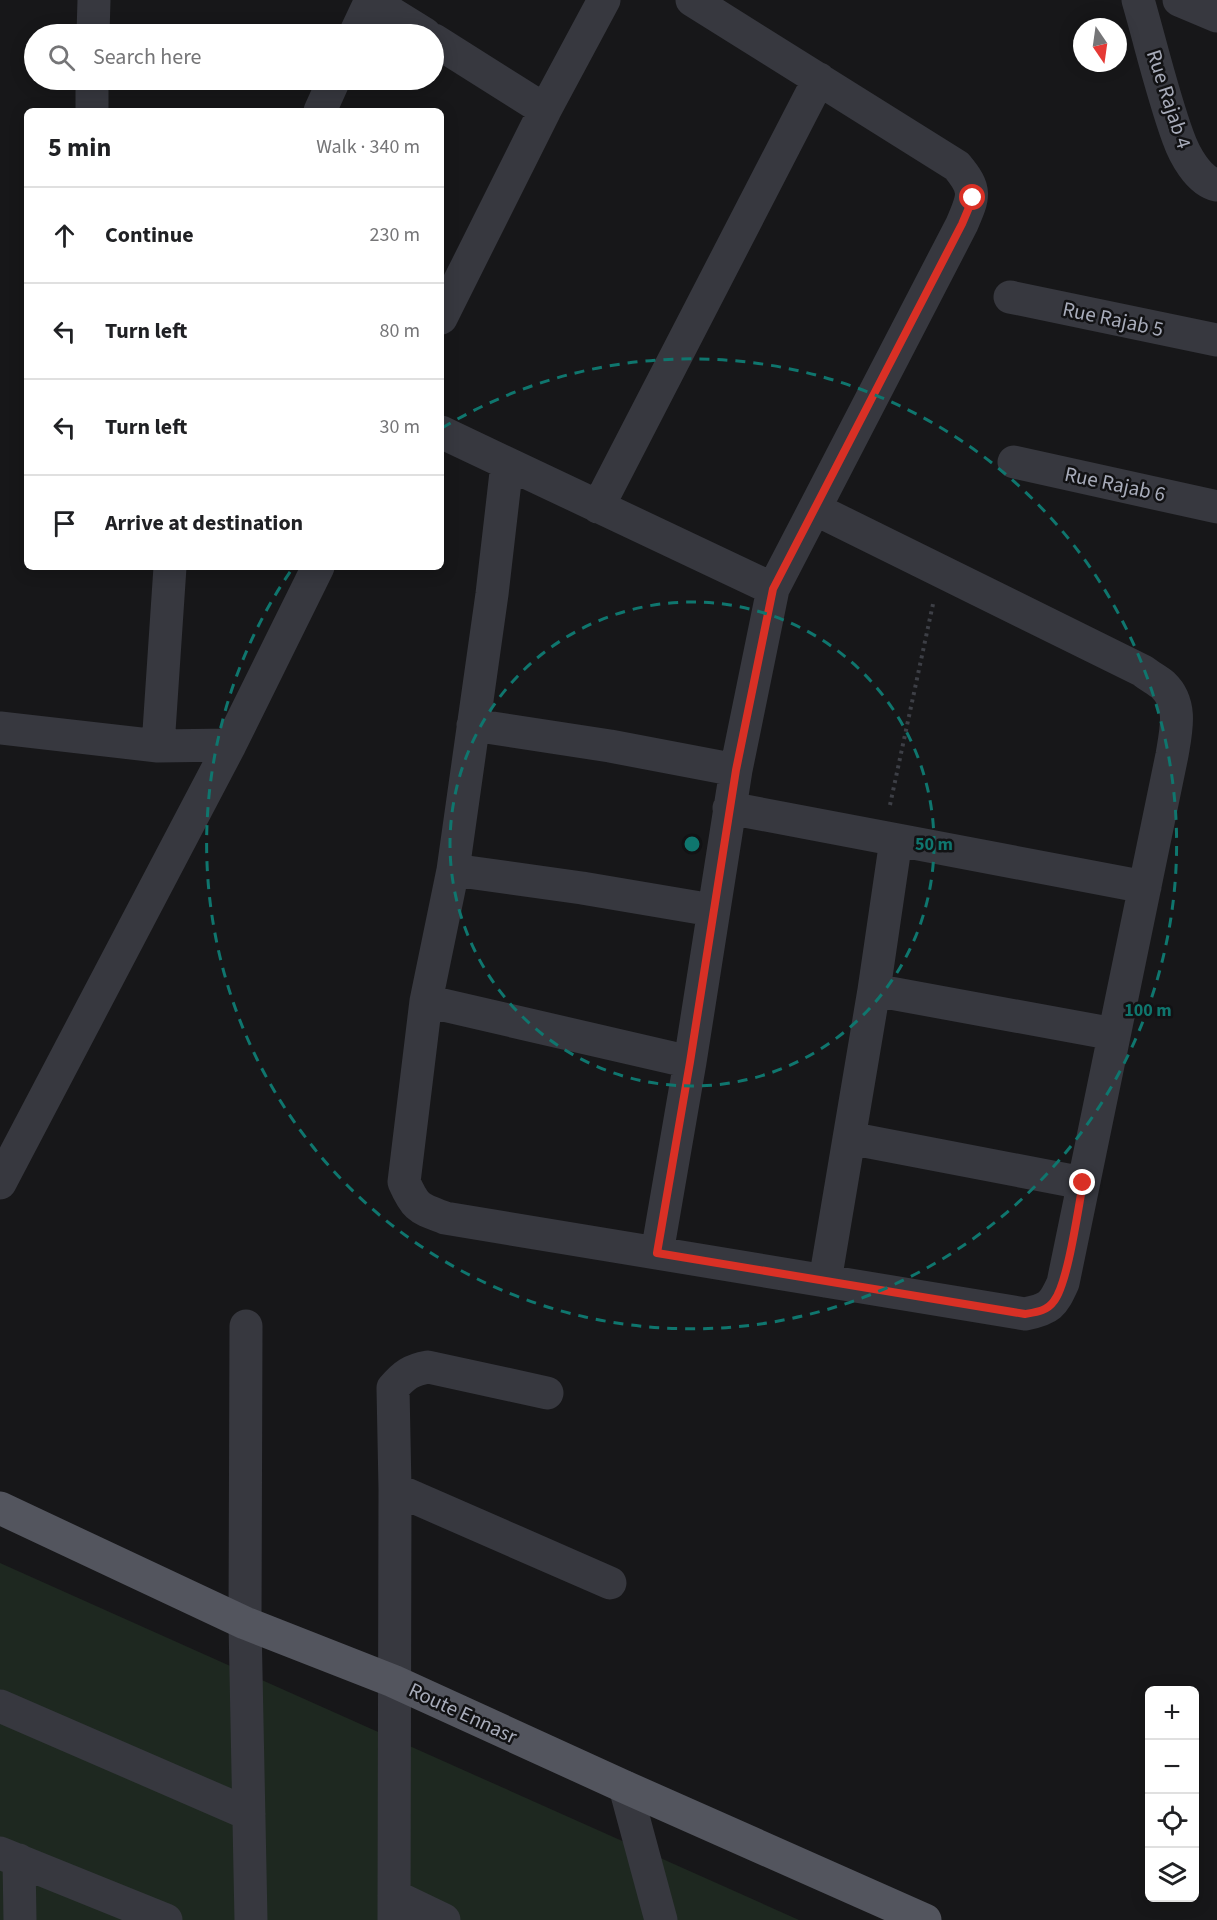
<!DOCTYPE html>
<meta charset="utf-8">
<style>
:root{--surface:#fff;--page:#f6f6f6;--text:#202124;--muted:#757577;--line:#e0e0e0}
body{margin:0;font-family:"Source Sans 3",sans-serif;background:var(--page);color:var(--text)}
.controls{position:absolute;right:18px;bottom:18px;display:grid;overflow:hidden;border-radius:9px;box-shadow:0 3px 15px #0003}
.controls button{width:54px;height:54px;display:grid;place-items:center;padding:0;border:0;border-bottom:2px solid var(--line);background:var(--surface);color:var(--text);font:30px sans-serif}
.compass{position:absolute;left:1073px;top:18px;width:54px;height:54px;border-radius:50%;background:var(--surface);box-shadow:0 3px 15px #0003;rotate:167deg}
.stop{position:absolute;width:18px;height:18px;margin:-14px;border:4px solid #d93025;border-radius:50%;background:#fff}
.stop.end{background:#d93025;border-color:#fff;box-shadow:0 2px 6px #0008}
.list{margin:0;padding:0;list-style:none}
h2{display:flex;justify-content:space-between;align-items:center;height:78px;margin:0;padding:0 24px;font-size:26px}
h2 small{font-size:20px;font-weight:400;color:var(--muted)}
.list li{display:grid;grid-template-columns:39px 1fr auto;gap:18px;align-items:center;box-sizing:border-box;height:96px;padding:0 24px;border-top:2px solid var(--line)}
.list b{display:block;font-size:22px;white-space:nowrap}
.list em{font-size:20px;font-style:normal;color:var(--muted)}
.icon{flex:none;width:33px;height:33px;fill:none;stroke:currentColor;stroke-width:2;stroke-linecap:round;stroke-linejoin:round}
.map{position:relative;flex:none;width:1217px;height:1920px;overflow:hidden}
.search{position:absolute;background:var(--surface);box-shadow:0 3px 15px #0003;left:24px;top:24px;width:420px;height:66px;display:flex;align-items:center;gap:15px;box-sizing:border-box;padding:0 21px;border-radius:33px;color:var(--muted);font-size:22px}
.panel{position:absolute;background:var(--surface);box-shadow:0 3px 15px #0003;left:24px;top:108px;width:420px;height:462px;border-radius:9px}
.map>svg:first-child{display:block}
</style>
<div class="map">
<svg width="1217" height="1920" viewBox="0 0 1217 1920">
<rect width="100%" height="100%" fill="#171719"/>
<!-- green -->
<path fill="#1e2820" d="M0,1563L799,1920H0Z"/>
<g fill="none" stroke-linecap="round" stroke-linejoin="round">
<!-- path -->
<path stroke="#3d3f46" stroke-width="4" stroke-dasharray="3 4.5" stroke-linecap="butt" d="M890,805L933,604"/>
<!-- minor -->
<path stroke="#37383f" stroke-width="33" d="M370,0L425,34
M1138,0C1151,45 1162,93 1178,137C1184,154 1198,181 1217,185
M1179,0L1217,16
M93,34L94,0
M355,34L371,0
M434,40L545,110
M92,111V80
M320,111L334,80
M1010,297L1217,340
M441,318L545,110L604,0
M441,432L773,589
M1014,462L1217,507
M507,464L492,594L453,870L426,1001L404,1182C416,1209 419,1208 445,1218L1025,1314C1050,1309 1053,1305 1063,1283L1172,755C1176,731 1183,704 1163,685C1157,680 1149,676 1143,671L815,509
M598,507L819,79
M473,725L610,746L736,770
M0,728L158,746L230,745
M158,746L170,567
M729,808L1145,887
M453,870L582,888L712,910
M874,990L1114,1034
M426,1001L690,1062
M849,1138L1083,1183
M0,1183L230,745L318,567
M657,1253L690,1062L736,770L773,589L962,224C974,196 977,190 957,166L692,0
M825,1281L874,990L896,840
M246,1326L245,1623L251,1920
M395,1489L610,1583
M0,1706L249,1814
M625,1787L661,1920
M0,1853L166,1920
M19,1860L20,1920
M394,1896L444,1920
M394,1920L395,1489L393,1388C404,1375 411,1370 428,1367L547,1393"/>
<!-- major -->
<path stroke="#53555e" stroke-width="33" d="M0,1508L245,1623L393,1681L625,1787L925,1920"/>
</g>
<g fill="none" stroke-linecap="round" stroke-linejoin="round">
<!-- route -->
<path stroke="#d93025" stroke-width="8" d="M973,198L962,224L773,589L736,770L690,1062L657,1253L1025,1314C1037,1312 1047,1311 1054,1301C1068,1283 1078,1209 1083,1183"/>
</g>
<!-- distance rings -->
<g fill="none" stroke="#0f766e" stroke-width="3" stroke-dasharray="10 8">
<circle cx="692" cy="844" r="242"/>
<path d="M442 428A485 485 0 1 1 292 569"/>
</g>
<g text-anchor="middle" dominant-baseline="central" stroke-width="5" stroke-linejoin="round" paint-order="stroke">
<!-- street labels -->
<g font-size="21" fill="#a8acba" stroke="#121214">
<text transform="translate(1169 99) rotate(72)">Rue Rajab 4</text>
<text transform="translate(1113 319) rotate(12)">Rue Rajab 5</text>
<text transform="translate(1115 484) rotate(12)">Rue Rajab 6</text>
<text transform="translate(463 1713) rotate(25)">Route Ennasr</text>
</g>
</g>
<circle cx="692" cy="844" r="9" fill="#0f766e" stroke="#121214" stroke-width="3"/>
<g font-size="18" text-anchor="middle" font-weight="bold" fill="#0f766e" stroke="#121214" stroke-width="5" stroke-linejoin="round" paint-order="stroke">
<text x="934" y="850">50 m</text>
<text x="1148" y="1016">100 m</text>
</g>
</svg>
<div class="controls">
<button>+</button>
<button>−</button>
<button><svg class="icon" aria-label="locate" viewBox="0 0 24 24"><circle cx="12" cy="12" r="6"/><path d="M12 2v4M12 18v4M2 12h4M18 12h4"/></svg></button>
<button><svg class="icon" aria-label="layers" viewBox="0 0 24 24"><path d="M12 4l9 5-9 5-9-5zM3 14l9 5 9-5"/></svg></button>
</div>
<svg class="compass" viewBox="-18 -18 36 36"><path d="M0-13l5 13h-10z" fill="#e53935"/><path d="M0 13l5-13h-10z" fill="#757577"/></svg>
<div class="stop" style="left:973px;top:198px"></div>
<div class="stop end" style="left:1083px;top:1183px"></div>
<div class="search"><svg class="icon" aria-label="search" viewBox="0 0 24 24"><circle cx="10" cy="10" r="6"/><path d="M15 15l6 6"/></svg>Search here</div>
<section class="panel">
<h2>5 min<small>Walk · 340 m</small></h2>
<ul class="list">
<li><svg class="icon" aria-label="ahead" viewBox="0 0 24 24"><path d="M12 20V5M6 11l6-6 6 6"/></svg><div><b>Continue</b></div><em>230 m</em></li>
<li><svg class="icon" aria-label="left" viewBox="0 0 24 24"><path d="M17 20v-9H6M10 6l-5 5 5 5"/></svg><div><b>Turn left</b></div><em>80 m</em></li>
<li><svg class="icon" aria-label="left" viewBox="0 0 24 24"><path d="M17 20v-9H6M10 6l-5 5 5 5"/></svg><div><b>Turn left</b></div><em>30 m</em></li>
<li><svg class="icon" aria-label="arrive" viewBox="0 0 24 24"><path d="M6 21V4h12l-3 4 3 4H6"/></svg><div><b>Arrive at destination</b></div></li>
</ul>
</section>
</div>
